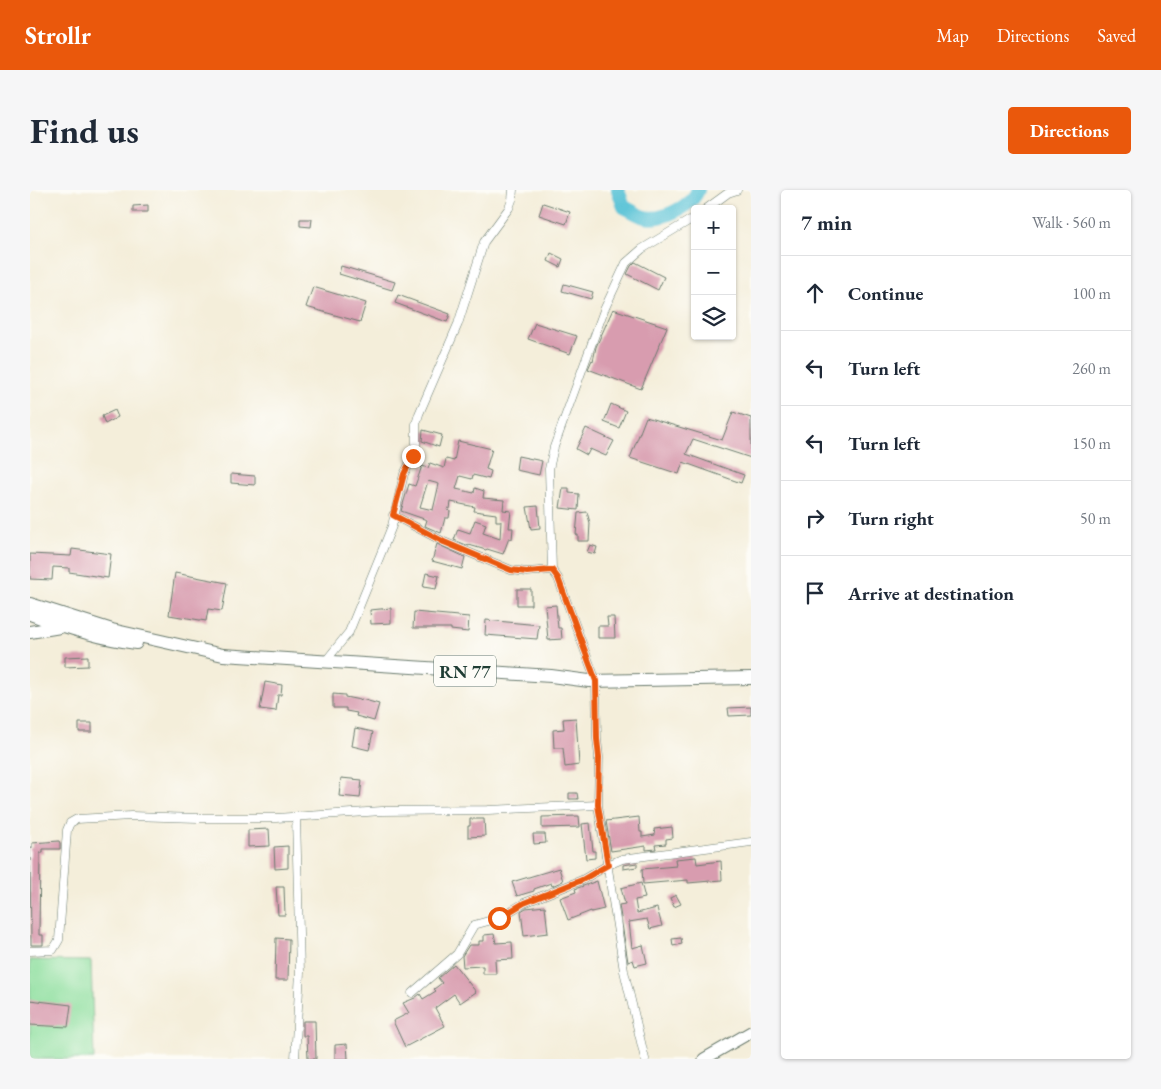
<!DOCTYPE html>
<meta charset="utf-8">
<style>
:root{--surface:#fff;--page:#f6f6f7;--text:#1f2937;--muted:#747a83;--line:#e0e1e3;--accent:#ea580c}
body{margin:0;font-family:"EB Garamond",serif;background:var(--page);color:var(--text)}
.controls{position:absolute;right:15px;top:15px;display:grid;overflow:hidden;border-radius:5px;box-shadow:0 1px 4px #0004}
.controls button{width:45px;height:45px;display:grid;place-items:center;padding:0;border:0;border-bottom:1px solid var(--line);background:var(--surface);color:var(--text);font:25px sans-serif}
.stop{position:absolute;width:15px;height:15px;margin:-11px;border:4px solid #ea580c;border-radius:50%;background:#fff}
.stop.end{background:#ea580c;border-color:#fff;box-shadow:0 1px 5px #0008}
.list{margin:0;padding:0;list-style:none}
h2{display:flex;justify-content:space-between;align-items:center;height:65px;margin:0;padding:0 20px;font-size:21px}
h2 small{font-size:16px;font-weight:400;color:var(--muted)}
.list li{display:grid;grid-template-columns:32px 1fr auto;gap:15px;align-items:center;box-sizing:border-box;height:75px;padding:0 20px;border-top:1px solid var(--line)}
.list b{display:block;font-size:19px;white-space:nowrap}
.list em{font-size:16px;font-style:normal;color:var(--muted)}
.icon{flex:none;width:28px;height:28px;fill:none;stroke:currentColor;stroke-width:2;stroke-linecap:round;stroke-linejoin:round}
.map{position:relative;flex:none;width:721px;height:869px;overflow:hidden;border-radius:5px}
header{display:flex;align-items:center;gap:30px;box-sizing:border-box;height:70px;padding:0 25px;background:var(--accent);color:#fff}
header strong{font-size:24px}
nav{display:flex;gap:28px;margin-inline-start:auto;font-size:18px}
.intro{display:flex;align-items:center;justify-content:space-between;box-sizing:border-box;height:120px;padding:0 30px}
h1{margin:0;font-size:35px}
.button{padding:12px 22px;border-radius:5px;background:var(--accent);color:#fff;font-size:18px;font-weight:700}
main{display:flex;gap:30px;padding:0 30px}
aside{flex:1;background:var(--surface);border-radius:5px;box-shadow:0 1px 4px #0004}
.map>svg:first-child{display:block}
</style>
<header>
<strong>Strollr</strong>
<nav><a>Map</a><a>Directions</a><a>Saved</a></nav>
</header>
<div class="intro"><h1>Find us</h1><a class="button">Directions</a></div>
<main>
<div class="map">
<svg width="721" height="869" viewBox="0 0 721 869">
<rect width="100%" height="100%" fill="#fdfcf7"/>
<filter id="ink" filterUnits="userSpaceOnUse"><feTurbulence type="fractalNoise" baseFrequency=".02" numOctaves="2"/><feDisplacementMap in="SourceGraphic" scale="10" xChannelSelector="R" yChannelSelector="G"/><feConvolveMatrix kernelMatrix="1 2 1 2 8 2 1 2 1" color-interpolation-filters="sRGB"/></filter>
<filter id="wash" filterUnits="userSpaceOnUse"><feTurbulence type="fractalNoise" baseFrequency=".0096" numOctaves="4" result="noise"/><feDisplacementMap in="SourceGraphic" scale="20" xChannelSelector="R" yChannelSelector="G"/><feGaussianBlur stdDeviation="1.12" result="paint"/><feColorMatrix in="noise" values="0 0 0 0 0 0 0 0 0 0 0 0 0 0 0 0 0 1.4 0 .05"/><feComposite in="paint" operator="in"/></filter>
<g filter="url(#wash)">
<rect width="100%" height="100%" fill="#f4eeda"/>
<!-- green -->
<path fill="#8edf9f" stroke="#568e6a" d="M0,770L61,771L64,869H0Z"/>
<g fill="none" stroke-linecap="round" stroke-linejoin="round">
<!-- river -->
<path stroke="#59c2d6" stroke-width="14" d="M588,0L594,17C601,20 608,25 615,27C632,31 662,16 668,0"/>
</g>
<g id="blocks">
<!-- building -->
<path fill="#d89caf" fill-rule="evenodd" d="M513,13L540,22L536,34L509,25Z
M118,15V22H103V16Z
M270,29H282L281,37L270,36Z
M521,63L533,69L530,77L518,71Z
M605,72L634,87L628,100L597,84L601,76Z
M311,76L365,92L362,100L309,84Z
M534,94L563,102L561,109L532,101Z
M283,97L336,113L330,132L276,117Z
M368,105L420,124L417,132L365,113Z
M583,119L637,137L611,199L558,179L562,170L563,171L566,157Z
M505,133L547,146L540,164L498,149Z
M581,214L596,221L589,238L574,232Z
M85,220L88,227L75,234L72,226Z
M703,222L721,228V268L663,249L656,264L714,285L711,293L653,272L649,284L600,268L616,227L692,250Z
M556,238L584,251L576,266L560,259L557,265L546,259Z
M393,240L412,245L409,257L392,251Z
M428,251L462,259L456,279L461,281L459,289L443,285L442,289L430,286L426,299L444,303L445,298L454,301L453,308L474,310L473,320L481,321L479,338H483L482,349L479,348L473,364L457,359L456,360L439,355V356L424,350L428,339L440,343L445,330L456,334L453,343L470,349L471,331H466V324L444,321L445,317L421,312L420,319L418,318L417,320L420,321L419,328H415L411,343L395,336L397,330L371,321L379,294L385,296L392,276L398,278L400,273L414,278L416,269L424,271ZM398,291L409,294L403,320L390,317Z
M488,266L512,271L509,285L486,280Z
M201,284L225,286V295L201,293Z
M533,298H539V303L549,304L548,320L530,318Z
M508,316L510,338L501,339L497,317Z
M557,322L560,333L559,351H548V345H546L548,323Z
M407,354L435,367L432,379L402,371Z
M560,355L567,357L565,364L557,362Z
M42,359L81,364L78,388L39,382V378L23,377L22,390L0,389V364L41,366Z
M145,383L197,393L192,421L178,419L176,431L139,425Z
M396,383L409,386L406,399L393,397Z
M487,399H501V415H487Z
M526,415L528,438H531L532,449L518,450L515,416Z
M361,418V433L341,434L340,420Z
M384,422L439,427L438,442L421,440V438H383Z
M577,427H584L585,448H568V436H578Z
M456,430L509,435L507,449L455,445Z
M58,466V476L35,477V467Z
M235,492L252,495L251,505H248L246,521L230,519Z
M303,504L315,505V507L330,510L331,509L349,514L344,531L326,526L327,523L316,521V518H303Z
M721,517V525L699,526L698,518Z
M546,528L549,575L535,577L533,558H524L523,540L534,539L533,529Z
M49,533H62V542H49Z
M325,538L343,542L339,560L322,556Z
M311,588L332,590L330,608L309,606Z
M539,603H547L548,609H539Z
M549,626L550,637L512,638V627Z
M609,627L610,642H612V647L625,645L624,639L642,637L643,648L636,649V654L625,655L626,659L616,660V656L581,661L576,631Z
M440,629H454L455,646L438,647V636H440Z
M560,633L563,661H565V668L556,669L552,634Z
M239,639L240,656L218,657V640Z
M503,644H515L516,653L504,654Z
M29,651L30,653V659H13V663H10L9,745H13V755H1L0,658H2V653Z
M258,656V678L245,679L244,657Z
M666,667L667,674L691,671L692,690L658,693V690L613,694L612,679L646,676L645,669Z
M607,673V677L593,679V675Z
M529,678L533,691L522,696L521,693L504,699V701L487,706L482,692Z
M567,691L574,719L561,722V721L538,730L530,708L546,702L545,699Z
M611,693L615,708L605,710L607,723L627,718L632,736L620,739L617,729L599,732L602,758L613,755L617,773L605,776L603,770L598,772L589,715L595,714L591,698Z
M246,697H254L255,725H248Z
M646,705L651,714L644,717L640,708Z
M515,716L518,743L494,746L491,721L496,718Z
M464,744L466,753L482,752L483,769L465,770L466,784H453V776L433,777L432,766L439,755H449V751H454V745Z
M246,748L259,749L258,790H245Z
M651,748L652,754L643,756L642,749Z
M424,774L446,802L430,813L424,804L405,818L415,836L375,857L363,831L379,823L373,813L385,808L390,804L393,809L406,801L404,799L412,793L408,788Z
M0,810L41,815L38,837L0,835Z
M273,831H285L286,869H278L277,846H273Z
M317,854L318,869H305V855Z"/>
</g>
</g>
<g filter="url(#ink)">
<use href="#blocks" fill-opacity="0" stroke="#6a7b6e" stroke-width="1"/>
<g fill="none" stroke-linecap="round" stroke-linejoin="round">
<!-- minor casing -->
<g stroke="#6a7b6e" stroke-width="9">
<path id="minor" d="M676,19L698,3L707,0
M363,325L414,352L481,380L497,382L522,380
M295,472L319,442L354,356L362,336L374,284L386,261V234L389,224L428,134L454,52L479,18L482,10L483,0
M0,761L23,760L29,750L37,640L40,633L47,629L101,626L168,628H246L352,621L458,620L568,615
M382,803L427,764L444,735L469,728L494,713L552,690L578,675L592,669L721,652
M265,869L270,782L266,627
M615,869L594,781L568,615L569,567L567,549L566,491L528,388L522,380L519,279L524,257L574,120L596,73L612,59L665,27"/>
</g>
<!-- secondary casing -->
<g stroke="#6a7b6e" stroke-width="13">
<path id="secondary" d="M674,869L721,842"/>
</g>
<!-- primary casing -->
<g stroke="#6a7b6e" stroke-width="14">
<path id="primary" d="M0,414L82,440L193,465L521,486L559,491L721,488
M0,424C34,437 70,449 106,453
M0,442L30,437"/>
</g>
<!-- minor -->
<use href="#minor" stroke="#fff" stroke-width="8"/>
<!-- secondary -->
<use href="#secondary" stroke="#fff" stroke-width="11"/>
<!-- primary -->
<use href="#primary" stroke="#fff" stroke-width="12"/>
</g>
</g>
<g fill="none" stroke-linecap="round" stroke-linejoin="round" filter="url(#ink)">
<!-- route -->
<path stroke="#ea580c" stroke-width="6" d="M383,266L374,284L363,325L414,352L481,380L497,382L522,380L528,388L566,491L567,549L569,567L568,615L578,675L552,690L494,713L469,728"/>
</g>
<g text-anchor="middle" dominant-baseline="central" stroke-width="4.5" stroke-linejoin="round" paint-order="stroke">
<!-- shield labels -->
<rect fill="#fdfcf7" stroke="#62766e" stroke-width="1" x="404" y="465.5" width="62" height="31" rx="4"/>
<g font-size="18" font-weight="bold" fill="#1f3d34">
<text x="435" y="481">RN 77</text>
</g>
</g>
</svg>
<div class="controls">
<button>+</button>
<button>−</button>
<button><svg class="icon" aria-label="layers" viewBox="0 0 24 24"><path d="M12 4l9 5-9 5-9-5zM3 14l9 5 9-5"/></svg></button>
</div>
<div class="stop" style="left:469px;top:728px"></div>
<div class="stop end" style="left:383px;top:266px"></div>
</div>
<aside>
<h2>7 min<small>Walk · 560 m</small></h2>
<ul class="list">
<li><svg class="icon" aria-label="ahead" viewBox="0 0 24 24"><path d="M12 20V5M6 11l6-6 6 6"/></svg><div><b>Continue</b></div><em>100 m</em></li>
<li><svg class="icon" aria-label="left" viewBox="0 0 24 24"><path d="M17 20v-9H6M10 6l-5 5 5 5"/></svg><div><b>Turn left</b></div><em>260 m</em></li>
<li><svg class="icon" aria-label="left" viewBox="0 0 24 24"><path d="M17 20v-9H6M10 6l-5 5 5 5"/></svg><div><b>Turn left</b></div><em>150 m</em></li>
<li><svg class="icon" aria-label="right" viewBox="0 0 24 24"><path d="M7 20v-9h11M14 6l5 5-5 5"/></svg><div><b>Turn right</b></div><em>50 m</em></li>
<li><svg class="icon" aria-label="arrive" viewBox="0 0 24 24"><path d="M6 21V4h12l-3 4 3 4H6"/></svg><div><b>Arrive at destination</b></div></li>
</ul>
</aside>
</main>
